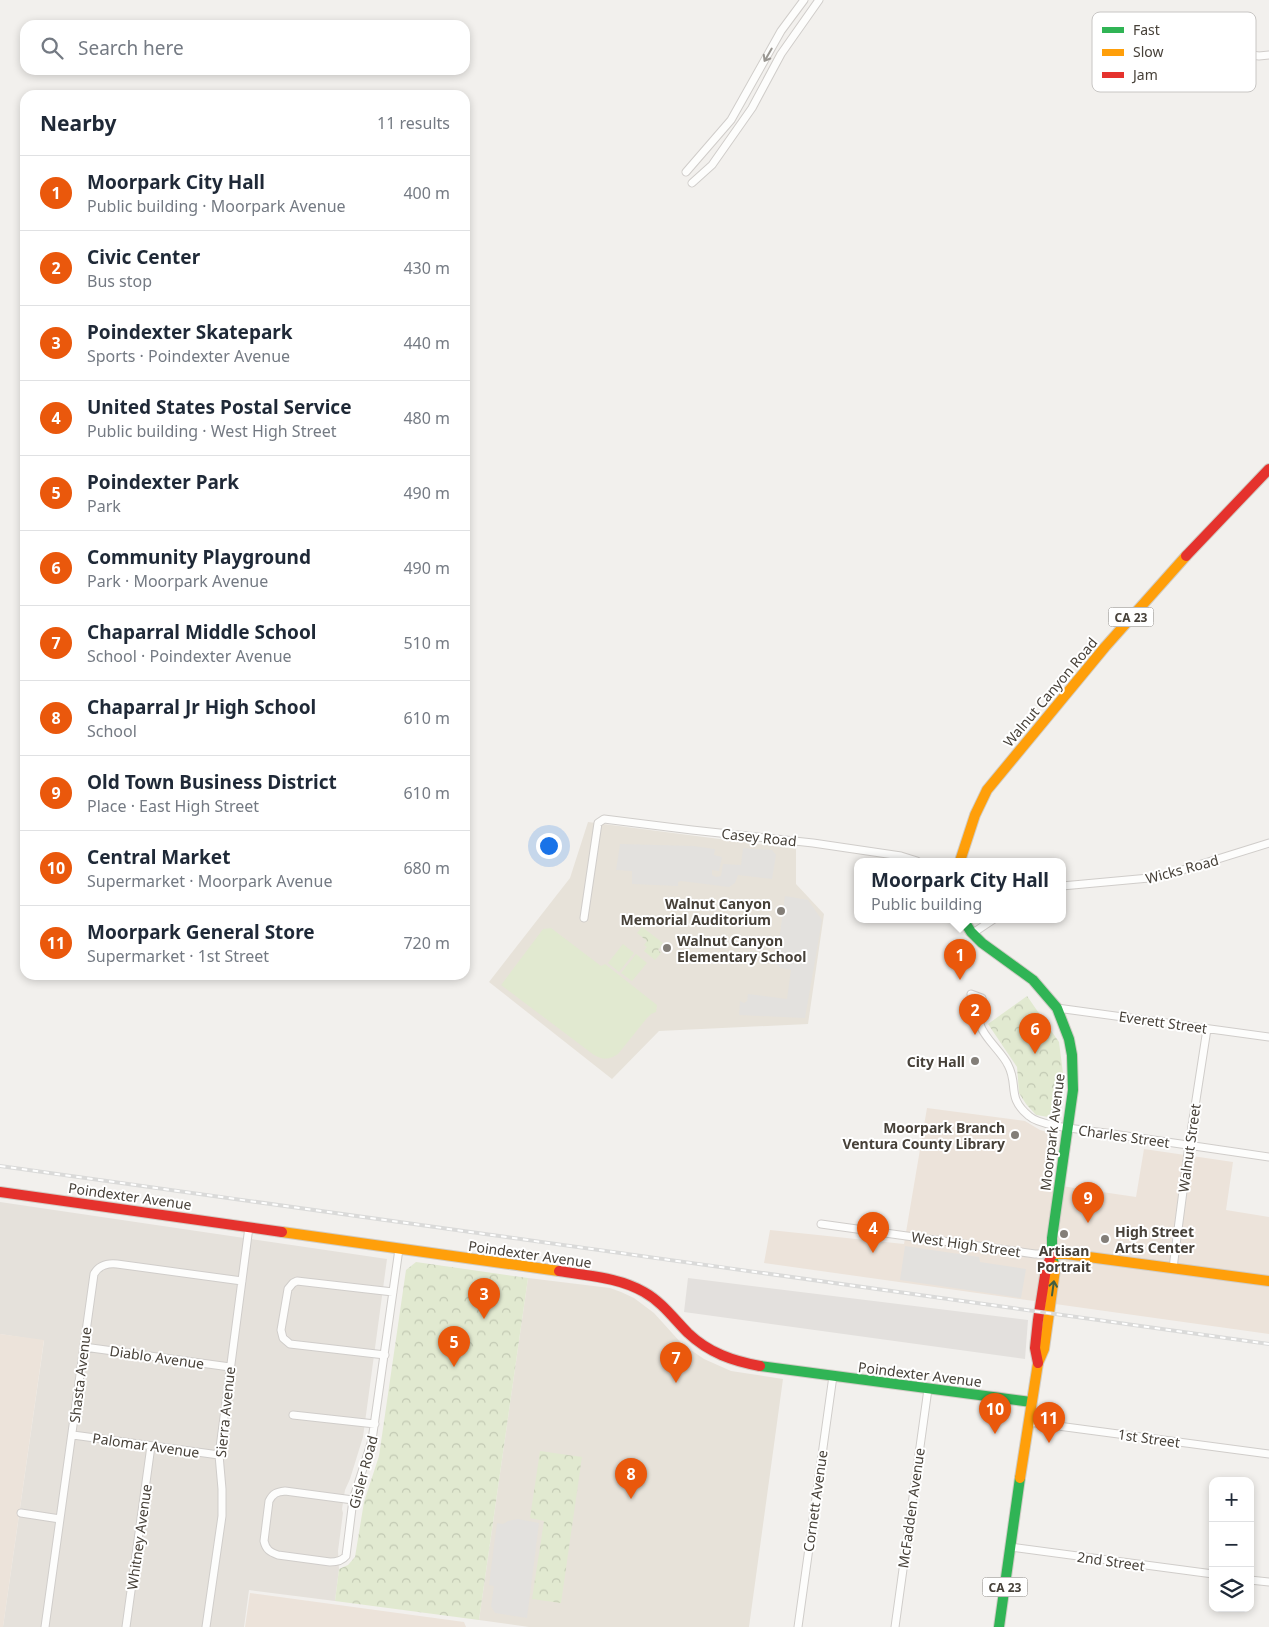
<!DOCTYPE html>
<meta charset="utf-8">
<style>
:root{--surface:#fff;--page:#f6f6f7;--text:#1f2937;--muted:#747a83;--line:#e0e1e3;--accent:#ea580c}
body{margin:0;font-family:"Noto Sans",sans-serif;background:var(--page);color:var(--text)}
.controls{position:absolute;right:15px;bottom:15px;display:grid;overflow:hidden;border-radius:10px;box-shadow:0 2px 8px #0003}
.controls button{width:45px;height:45px;display:grid;place-items:center;padding:0;border:0;border-bottom:1px solid var(--line);background:var(--surface);color:var(--text);font:25px sans-serif}
.you{position:absolute;left:548px;top:845px;width:18px;height:18px;margin:-12px;border:4px solid #fff;border-radius:50%;background:#1a73e8;box-shadow:0 0 0 8px #1a73e833}
.badge{display:grid;place-items:center;width:32px;height:32px;border-radius:50%;background:var(--accent);color:#fff;font-size:16px;font-weight:700}
.pin{position:absolute;translate:-50% -41px;filter:drop-shadow(0 1px 2px #0008)}
.pin::after{content:'';position:absolute;top:26px;width:18px;height:15px;background:inherit;clip-path:polygon(0 0,100% 0,50% 100%)}
.popup{position:absolute;left:854px;top:858px;width:212px;height:65px;box-sizing:border-box;display:grid;place-content:center;border-radius:10px;background:var(--surface);filter:drop-shadow(0 1px 4px #0005);font-size:16px;white-space:nowrap;color:var(--muted)}
.popup b{font-size:19px;color:var(--text)}
.popup::after{content:'';position:absolute;left:50%;top:100%;margin-left:-10px;border:10px solid transparent;border-top-color:var(--surface)}
.list{margin:0;padding:0;list-style:none}
h2{display:flex;justify-content:space-between;align-items:center;height:65px;margin:0;padding:0 20px;font-size:21px}
h2 small{font-size:16px;font-weight:400;color:var(--muted)}
.list li{display:grid;grid-template-columns:32px 1fr auto;gap:15px;align-items:center;box-sizing:border-box;height:75px;padding:0 20px;border-top:1px solid var(--line)}
.list b{display:block;font-size:19px;white-space:nowrap}
.list p{margin:0;font-size:16px;white-space:nowrap;color:var(--muted)}
.list em{font-size:16px;font-style:normal;color:var(--muted)}
.icon{flex:none;width:28px;height:28px;fill:none;stroke:currentColor;stroke-width:2;stroke-linecap:round;stroke-linejoin:round}
.map{position:relative;flex:none;width:1269px;height:1627px;overflow:hidden}
.search{position:absolute;background:var(--surface);box-shadow:0 2px 8px #0003;left:20px;top:20px;width:450px;height:55px;display:flex;align-items:center;gap:12px;box-sizing:border-box;padding:0 18px;border-radius:15px;color:var(--muted);font-size:19px}
.panel{position:absolute;background:var(--surface);box-shadow:0 2px 8px #0003;left:20px;top:90px;width:450px;height:890px;border-radius:15px}
.map>svg:first-child{display:block}
</style>
<div class="map">
<svg width="1269" height="1627" viewBox="0 0 1269 1627">
<defs>
<pattern id="park-crowns" width="20" height="18" patternUnits="userSpaceOnUse" patternTransform="scale(1.25)"><rect width="20" height="18" fill="#e1e9d0"/><path d="M2 6a3 3 0 1 1 6 0M12 15a3 3 0 1 1 6 0" fill="none" stroke="#c2c9b3"/></pattern>
</defs>
<rect width="100%" height="100%" fill="#f2f0ed"/>
<!-- residential -->
<path fill="#e5e1db" d="M0,1202L387,1259L363,1437L350,1479L345,1490L342,1509L343,1513L338,1551L339,1569L335,1601L249,1590L244,1627H3L44,1341L0,1334Z"/>
<!-- commercial -->
<path fill="#ece3da" d="M927,1108L1025,1121L1040,1130L1055,1134L1048,1184L1136,1197L1144,1149L1233,1162L1226,1210L1269,1217V1334L764,1263L770,1230L904,1244Z
M0,1334L44,1340L3,1627H0Z
M250,1593L464,1622L466,1627H245Z"/>
<!-- industrial -->
<path fill="#e3e0dd" d="M688,1278L1028,1320L1025,1359L684,1312Z"/>
<!-- education -->
<path fill="#e7e2d9" d="M588,822L796,849V884L824,914L808,1024L659,1031L612,1079L489,982L570,878Z
M528,1278L610,1288L621,1292L634,1298L654,1313L682,1344L704,1359L731,1371L783,1379L749,1627H529L479,1620Z"/>
<!-- green -->
<path fill="#e1e9d0" d="M551,928L601,966L605,964L657,1005L656,1012L651,1014L647,1018L618,1054C609,1060 603,1060 594,1055L501,985L543,929Z
M623,944L634,953L619,972L608,963Z
M636,954L647,963L632,981L621,973Z"/>
<!-- park -->
<path fill="url(#park-crowns)" d="M642,927L663,943L658,950L661,953L655,960L644,951L647,947L644,945L647,941L637,933Z
M1027,996L1059,1042L1064,1081L1060,1111L1055,1118L1036,1115L1026,1104L1019,1093L1017,1067L988,1024Z
M416,1262L528,1278L479,1620L335,1601L339,1569L348,1565L355,1557L364,1502L379,1456L406,1270Z
M540,1451L582,1457L561,1603L532,1599L544,1521L530,1518Z"/>
<!-- parking -->
<path fill="#e3e1de" d="M620,844L693,846L715,849L714,855L722,857L719,871L712,870V875L716,877L721,876L723,864L741,865L743,848L772,850L776,855L772,879L738,875L735,883L729,887L681,881L678,882V886L632,884V871L616,870Z
M785,896L808,900L822,920L805,1018L739,1015L740,1001L744,1003L747,1001L748,994L787,999L791,970L781,968L776,964Z
M905,1246L979,1257L980,1262L1026,1269L1021,1298L900,1280Z
M518,1519L539,1523L527,1618L495,1613L491,1606L494,1586L489,1585L497,1523L503,1524L508,1521Z"/>
<g fill="none" stroke-linecap="round" stroke-linejoin="round">
<!-- street casing -->
<g stroke="#d0cdca" stroke-width="9">
<path id="street" d="M1210,56L1224,51L1259,56L1269,55
M686,172L731,120L781,31L804,0
M692,183L712,165L752,108L781,54L819,0
M1062,886L1160,877L1269,843
M584,918L598,823L604,819L692,830L813,843L901,856L917,861
M973,933L994,919
M971,994L982,998C984,1007 979,1016 980,1024C983,1037 1002,1052 1008,1065C1019,1086 1006,1097 1029,1116C1041,1127 1088,1130 1106,1133C1161,1141 1215,1149 1269,1157
M1057,1008L1269,1037
M821,1224L1035,1254H1052
M1173,1268L1189,1145L1207,1029
M84,1347L230,1367
M385,1355L290,1344L283,1338L281,1330L288,1289L293,1283L297,1281L393,1292
M293,1415L375,1424
M1028,1422L1269,1454
M73,1435L219,1455
M353,1500L285,1491C277,1492 273,1493 269,1501L264,1541C266,1550 270,1552 278,1555L330,1562C336,1562 342,1561 346,1556L353,1500L372,1440L399,1249
M21,1513L60,1519
M1010,1547L1213,1574
M1250,1580L1269,1582
M45,1627L94,1274C99,1265 107,1263 117,1264L242,1281
M126,1627L151,1446
M206,1627L222,1516V1489L219,1455L249,1227
M798,1627L833,1376
M895,1627L928,1389"/>
</g>
<!-- fast casing -->
<g stroke="#d0ccc5" stroke-width="12">
<path id="fast" d="M963,919L971,932L982,943L1033,980L1057,1008L1069,1039L1072,1055L1073,1090L1052,1238V1254L1054,1265
M760,1366L1031,1402
M999,1627L1020,1478"/>
</g>
<!-- slow casing -->
<g stroke="#d0ccc5" stroke-width="12">
<path id="slow" d="M960,861L975,815L987,790L1105,647L1186,556
M282,1232L559,1271
M1052,1254H1066L1269,1281
M1020,1478L1038,1363L1044,1349L1055,1270L1054,1265"/>
</g>
<!-- jam casing -->
<g stroke="#d0ccc5" stroke-width="12">
<path id="jam" d="M1186,556L1269,469
M0,1192L282,1232
M559,1271C588,1276 618,1277 644,1292C662,1302 674,1319 688,1333C709,1353 733,1361 760,1366
M1038,1363L1035,1348L1038,1320L1046,1269L1052,1254"/>
</g>
<!-- street -->
<use href="#street" stroke="#fdfdfc" stroke-width="7"/>
<!-- fast -->
<use href="#fast" stroke="#30b455" stroke-width="10"/>
<!-- slow -->
<use href="#slow" stroke="#ff9f0a" stroke-width="10"/>
<!-- jam -->
<use href="#jam" stroke="#e5322d" stroke-width="10"/>
<!-- rail casing -->
<g stroke="#dadad9" stroke-width="4">
<path id="rail" d="M0,1166L1269,1344"/>
</g>
<!-- rail -->
<use href="#rail" stroke="#fff" stroke-width="2" stroke-dasharray="5.5" stroke-linecap="butt"/>
</g>
<!-- one-way arrows -->
<defs><path id="oneway-shaft" d="M-6 0H5M1.5-3L5.5 0L1.5 3" fill="none" stroke-width="1.6" stroke-linecap="round" stroke-linejoin="round" transform="scale(1.25)"/></defs>
<use stroke="#999691" href="#oneway-shaft" transform="translate(768 55) rotate(120)"/>
<use stroke="#415e40" href="#oneway-shaft" transform="translate(1053 1288) rotate(-82)"/>
<!-- markers -->
<g fill="#837e78" stroke="#fff" stroke-width="2">
<circle cx="781" cy="911" r="5"/>
<circle cx="667" cy="948" r="5"/>
<circle cx="975" cy="1061" r="5"/>
<circle cx="1015" cy="1135" r="5"/>
<circle cx="1064" cy="1234" r="5"/>
<circle cx="1105" cy="1239" r="5"/>
</g>
<g text-anchor="middle" dominant-baseline="central" stroke-width="4" stroke-linejoin="round" paint-order="stroke">
<!-- shield labels -->
<g fill="#fff" stroke="#7e7a74" stroke-width="1">
<rect x="1108.5" y="607.5" width="45" height="19" rx="4"/>
<rect x="982.5" y="1577.5" width="45" height="19" rx="4"/>
</g>
<g font-size="12" font-weight="bold" fill="#474139">
<text x="1131" y="617">CA 23</text>
<text x="1005" y="1587">CA 23</text>
</g>
<!-- street labels -->
<g font-size="14" fill="#474139" stroke="#fff">
<text transform="translate(1050 692) rotate(-50)">Walnut Canyon Road</text>
<text transform="translate(759 837) rotate(6)">Casey Road</text>
<text transform="translate(1182 869) rotate(-15)">Wicks Road</text>
<text transform="translate(1163 1022) rotate(8)">Everett Street</text>
<text transform="translate(1052 1132) rotate(-83)">Moorpark Avenue</text>
<text transform="translate(1124 1136) rotate(8)">Charles Street</text>
<text transform="translate(1189 1148) rotate(-82)">Walnut Street</text>
<text transform="translate(130 1196) rotate(8)">Poindexter Avenue</text>
<text transform="translate(966 1244) rotate(8)">West High Street</text>
<text transform="translate(530 1254) rotate(8)">Poindexter Avenue</text>
<text transform="translate(157 1357) rotate(8)">Diablo Avenue</text>
<text transform="translate(920 1374) rotate(7)">Poindexter Avenue</text>
<text transform="translate(80 1375) rotate(-83)">Shasta Avenue</text>
<text transform="translate(225 1412) rotate(-84)">Sierra Avenue</text>
<text transform="translate(1149 1438) rotate(8)">1st Street</text>
<text transform="translate(146 1445) rotate(8)">Palomar Avenue</text>
<text transform="translate(363 1472) rotate(-75)">Gisler Road</text>
<text transform="translate(815 1501) rotate(-82)">Cornett Avenue</text>
<text transform="translate(911 1508) rotate(-82)">McFadden Avenue</text>
<text transform="translate(139 1537) rotate(-82)">Whitney Avenue</text>
<text transform="translate(1111 1561) rotate(8)">2nd Street</text>
</g>
<!-- poi labels -->
<g font-size="14" font-weight="bold" fill="#474139" stroke="#fff" text-anchor="end">
<text x="771" y="903">Walnut Canyon<tspan x="771" dy="16">Memorial Auditorium</tspan></text>
<text x="677" y="940" text-anchor="start">Walnut Canyon<tspan x="677" dy="16">Elementary School</tspan></text>
<text x="965" y="1061">City Hall</text>
<text x="1005" y="1127">Moorpark Branch<tspan x="1005" dy="16">Ventura County Library</tspan></text>
<text x="1115" y="1231" text-anchor="start">High Street<tspan x="1115" dy="16">Arts Center</tspan></text>
<text x="1064" y="1250" text-anchor="middle">Artisan<tspan x="1064" dy="16">Portrait</tspan></text>
</g>
</g>
<!-- legend -->
<rect x="1092" y="12" width="164" height="80" rx="8" fill="#fff" stroke="#c8c6c4" stroke-width="1"/>
<rect x="1102" y="27" width="22" height="6" fill="#30b455"/>
<rect x="1102" y="49" width="22" height="7" fill="#ff9f0a"/>
<rect x="1102" y="72" width="22" height="6" fill="#e5322d"/>
<g font-size="14" fill="#474139">
<text x="1133" y="35">Fast</text>
<text x="1133" y="57">Slow</text>
<text x="1133" y="80">Jam</text>
</g>
</svg>
<div class="controls">
<button>+</button>
<button>−</button>
<button><svg class="icon" aria-label="layers" viewBox="0 0 24 24"><path d="M12 4l9 5-9 5-9-5zM3 14l9 5 9-5"/></svg></button>
</div>
<div class="you"></div>
<div class="pin badge" style="left:960px;top:980px">1</div>
<div class="popup"><b>Moorpark City Hall</b>Public building</div>
<div class="pin badge" style="left:975px;top:1035px">2</div>
<div class="pin badge" style="left:484px;top:1319px">3</div>
<div class="pin badge" style="left:873px;top:1253px">4</div>
<div class="pin badge" style="left:454px;top:1367px">5</div>
<div class="pin badge" style="left:1035px;top:1054px">6</div>
<div class="pin badge" style="left:676px;top:1383px">7</div>
<div class="pin badge" style="left:631px;top:1499px">8</div>
<div class="pin badge" style="left:1088px;top:1223px">9</div>
<div class="pin badge" style="left:995px;top:1434px">10</div>
<div class="pin badge" style="left:1049px;top:1443px">11</div>
<div class="search"><svg class="icon" aria-label="search" viewBox="0 0 24 24"><circle cx="10" cy="10" r="6"/><path d="M15 15l6 6"/></svg>Search here</div>
<section class="panel">
<h2>Nearby<small>11 results</small></h2>
<ul class="list">
<li><span class="badge">1</span><div><b>Moorpark City Hall</b><p>Public building · Moorpark Avenue</p></div><em>400 m</em></li>
<li><span class="badge">2</span><div><b>Civic Center</b><p>Bus stop</p></div><em>430 m</em></li>
<li><span class="badge">3</span><div><b>Poindexter Skatepark</b><p>Sports · Poindexter Avenue</p></div><em>440 m</em></li>
<li><span class="badge">4</span><div><b>United States Postal Service</b><p>Public building · West High Street</p></div><em>480 m</em></li>
<li><span class="badge">5</span><div><b>Poindexter Park</b><p>Park</p></div><em>490 m</em></li>
<li><span class="badge">6</span><div><b>Community Playground</b><p>Park · Moorpark Avenue</p></div><em>490 m</em></li>
<li><span class="badge">7</span><div><b>Chaparral Middle School</b><p>School · Poindexter Avenue</p></div><em>510 m</em></li>
<li><span class="badge">8</span><div><b>Chaparral Jr High School</b><p>School</p></div><em>610 m</em></li>
<li><span class="badge">9</span><div><b>Old Town Business District</b><p>Place · East High Street</p></div><em>610 m</em></li>
<li><span class="badge">10</span><div><b>Central Market</b><p>Supermarket · Moorpark Avenue</p></div><em>680 m</em></li>
<li><span class="badge">11</span><div><b>Moorpark General Store</b><p>Supermarket · 1st Street</p></div><em>720 m</em></li>
</ul>
</section>
</div>
